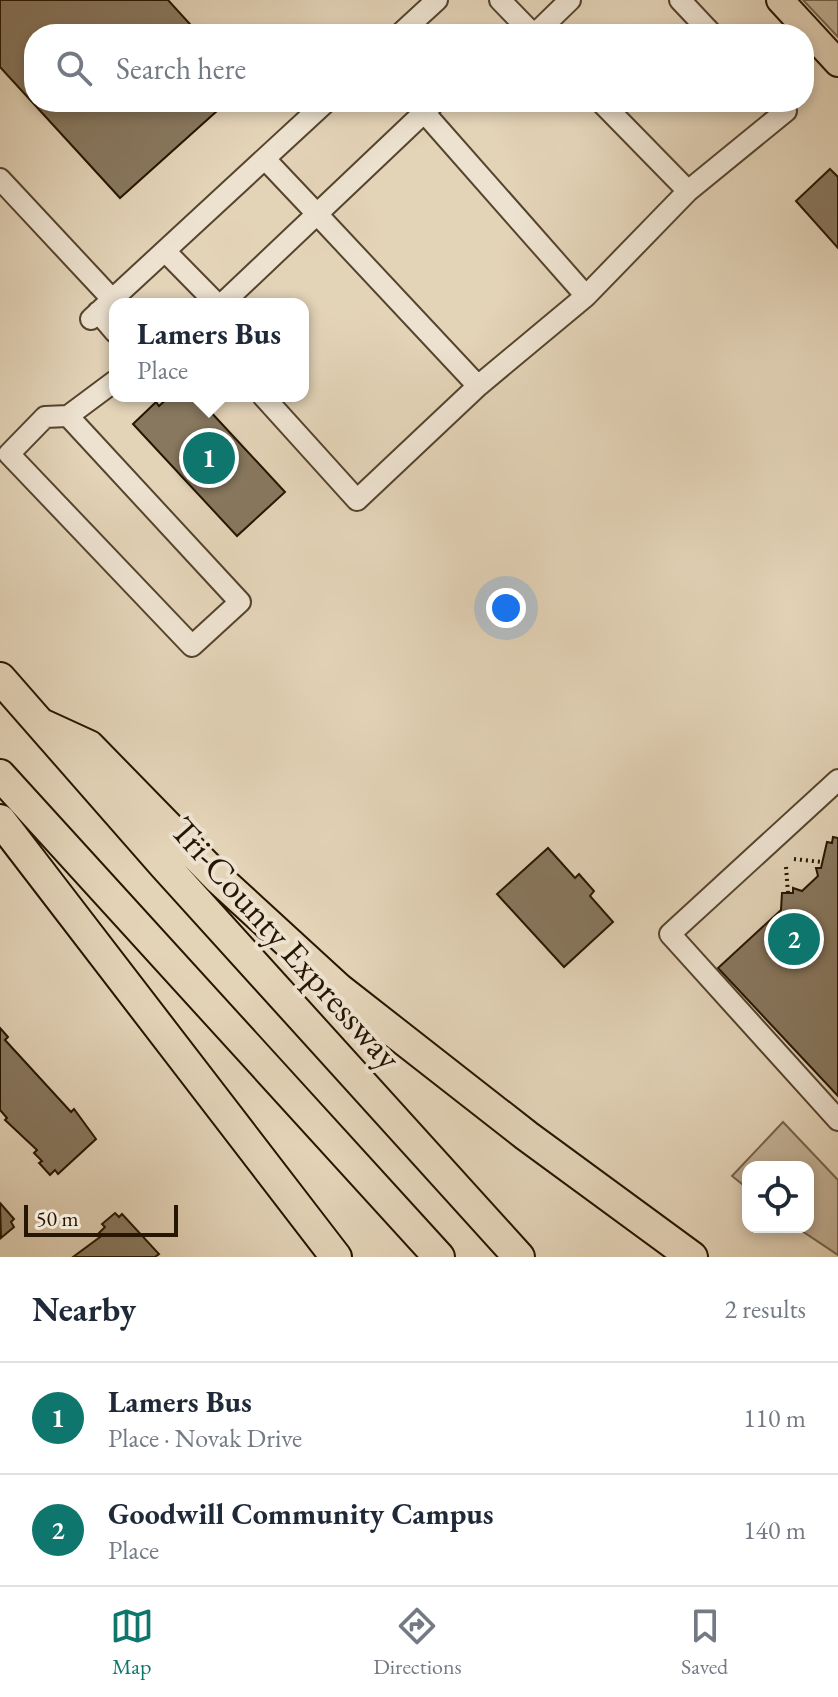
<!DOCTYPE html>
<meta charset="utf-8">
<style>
:root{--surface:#fff;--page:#f2f2f3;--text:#1f2937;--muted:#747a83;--line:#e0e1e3;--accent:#0f766e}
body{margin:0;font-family:"EB Garamond",serif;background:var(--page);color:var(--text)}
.controls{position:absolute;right:24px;bottom:24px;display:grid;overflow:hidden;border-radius:16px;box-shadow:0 4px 12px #0003}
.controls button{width:72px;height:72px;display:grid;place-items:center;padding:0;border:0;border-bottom:2px solid var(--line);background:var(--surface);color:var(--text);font:40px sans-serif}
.scale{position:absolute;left:24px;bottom:20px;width:154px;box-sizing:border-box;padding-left:8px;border:4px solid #261500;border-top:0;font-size:22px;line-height:28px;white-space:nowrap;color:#261500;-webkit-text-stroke:6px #ede2d0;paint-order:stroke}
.you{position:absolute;left:506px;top:608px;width:28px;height:28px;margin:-20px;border:6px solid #fff;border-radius:50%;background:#1a73e8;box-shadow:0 0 0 12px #1a73e833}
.badge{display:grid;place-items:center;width:52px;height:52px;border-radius:50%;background:var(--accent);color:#fff;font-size:26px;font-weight:700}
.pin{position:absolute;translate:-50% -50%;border:4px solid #fff;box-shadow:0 2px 8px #0006}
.popup{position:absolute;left:109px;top:298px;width:200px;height:104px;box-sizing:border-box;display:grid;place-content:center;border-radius:16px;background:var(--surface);filter:drop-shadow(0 2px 6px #0005);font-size:26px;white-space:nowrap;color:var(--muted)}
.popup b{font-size:30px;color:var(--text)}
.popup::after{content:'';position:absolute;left:50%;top:100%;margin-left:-16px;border:16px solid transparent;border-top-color:var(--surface)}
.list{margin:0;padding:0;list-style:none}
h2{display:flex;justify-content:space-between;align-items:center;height:104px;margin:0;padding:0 32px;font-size:34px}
h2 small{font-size:26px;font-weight:400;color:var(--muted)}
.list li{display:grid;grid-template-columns:52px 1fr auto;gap:24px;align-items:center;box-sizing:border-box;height:112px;padding:0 32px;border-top:2px solid var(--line)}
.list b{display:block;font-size:30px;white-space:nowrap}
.list p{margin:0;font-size:26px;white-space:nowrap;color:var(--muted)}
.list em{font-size:26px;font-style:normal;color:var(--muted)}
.icon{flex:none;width:44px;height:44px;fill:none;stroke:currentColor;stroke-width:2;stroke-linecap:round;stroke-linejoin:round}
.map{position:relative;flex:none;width:838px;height:1257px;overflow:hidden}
.search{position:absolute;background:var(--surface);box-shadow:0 4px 12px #0003;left:24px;right:24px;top:24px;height:88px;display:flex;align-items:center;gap:20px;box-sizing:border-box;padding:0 28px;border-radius:32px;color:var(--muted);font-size:30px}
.sheet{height:328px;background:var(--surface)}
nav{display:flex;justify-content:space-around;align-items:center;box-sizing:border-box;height:112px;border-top:2px solid var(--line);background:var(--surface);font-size:22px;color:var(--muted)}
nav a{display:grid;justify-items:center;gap:4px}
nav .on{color:var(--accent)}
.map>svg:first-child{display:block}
</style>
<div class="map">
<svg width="838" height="1257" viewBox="0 0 838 1257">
<rect width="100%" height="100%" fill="#e3d3b7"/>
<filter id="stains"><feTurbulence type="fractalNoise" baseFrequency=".0025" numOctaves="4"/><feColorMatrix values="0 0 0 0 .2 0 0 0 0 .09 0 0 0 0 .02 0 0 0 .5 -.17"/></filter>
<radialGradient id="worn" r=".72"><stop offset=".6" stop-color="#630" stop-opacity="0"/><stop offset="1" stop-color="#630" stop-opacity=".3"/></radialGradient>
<!-- green -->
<path fill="#c3b398" stroke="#74644c" stroke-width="2" d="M803,0H838V37Z
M783,1122L838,1180V1255L796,1227H808V1167H748V1189L732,1176Z"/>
<!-- building -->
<path fill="#88785f" stroke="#261500" stroke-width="2" d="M0,0H168L199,34H34V102H227L120,198L0,67Z
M830,169L838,177V248L796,201Z
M170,396H196L285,492L237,536L133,424L156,402L159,406Z
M833,837L838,838V1096L718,968L781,910L782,893H793V888L802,891L818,876L816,868H821L827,842L832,843Z
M548,848L575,878L579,874L594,891L590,896L613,922L564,967L497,894Z
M0,1028L8,1037L5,1040L71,1112L74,1109L96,1139L58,1174L55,1170L50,1175L39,1163L42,1161L34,1153L37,1150L5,1120L7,1118L0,1110Z
M0,1203L14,1219L11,1222L14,1227L1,1238Z
M115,1213L119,1217L122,1214L159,1254L155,1257H73L100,1237L98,1234L105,1227L102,1224Z"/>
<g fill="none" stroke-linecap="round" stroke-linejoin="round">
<!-- minor casing -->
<g stroke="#55442e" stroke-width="24">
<path id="minor" d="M500,0L533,34
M680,0L712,34
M400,34L437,0
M535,34L570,0
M415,102L586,296
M601,102L688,191
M265,159L317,214L435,102
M0,179L112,299
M165,251L217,304
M222,304L317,214L478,386
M98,312L115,332
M91,319L326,102
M263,396L357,500L478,386L586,296L688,191L786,111L777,102
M68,416L240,602L192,646L9,454L45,417L68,416L115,381
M838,780L670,934L838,1120"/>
</g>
<!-- major casing -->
<g stroke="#261500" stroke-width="30">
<path id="major" d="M780,0L838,63"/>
</g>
<!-- highway casing -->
<g stroke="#261500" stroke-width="34">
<path id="highway" d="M0,678L164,865L519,1257
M41,724L89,746L219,879L339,989L527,1136L692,1257
M0,775L439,1257
M0,820L336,1257"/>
</g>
<!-- path -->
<path stroke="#261500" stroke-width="4" stroke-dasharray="2 4" stroke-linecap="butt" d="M794,859L822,862
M786,867L788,893"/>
<!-- minor -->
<use href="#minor" stroke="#ede2d0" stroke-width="20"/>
<!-- major -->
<use href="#major" stroke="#e3d3b7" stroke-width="26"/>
<!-- highway -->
<use href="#highway" stroke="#e3d3b7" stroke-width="30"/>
</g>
<g text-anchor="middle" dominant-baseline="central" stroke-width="8" stroke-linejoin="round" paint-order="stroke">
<!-- street labels -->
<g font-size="36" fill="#261500" stroke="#ede2d0">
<text transform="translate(286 943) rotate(48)">Tri-County Expressway</text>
</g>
</g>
<rect width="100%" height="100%" filter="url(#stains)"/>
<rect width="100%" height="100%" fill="url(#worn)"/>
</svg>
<div class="controls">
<button><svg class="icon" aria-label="locate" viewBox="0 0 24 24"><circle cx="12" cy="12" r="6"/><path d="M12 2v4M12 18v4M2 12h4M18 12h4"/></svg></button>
</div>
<div class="scale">50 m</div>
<div class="you"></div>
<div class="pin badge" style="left:209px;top:458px">1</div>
<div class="popup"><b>Lamers Bus</b>Place</div>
<div class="pin badge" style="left:794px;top:939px">2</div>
<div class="search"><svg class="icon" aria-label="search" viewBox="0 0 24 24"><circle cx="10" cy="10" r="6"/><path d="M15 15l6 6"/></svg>Search here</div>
</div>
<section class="sheet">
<h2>Nearby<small>2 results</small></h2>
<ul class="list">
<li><span class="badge">1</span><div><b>Lamers Bus</b><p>Place · Novak Drive</p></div><em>110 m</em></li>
<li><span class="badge">2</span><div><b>Goodwill Community Campus</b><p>Place</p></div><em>140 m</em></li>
</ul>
</section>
<nav>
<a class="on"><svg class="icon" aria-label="map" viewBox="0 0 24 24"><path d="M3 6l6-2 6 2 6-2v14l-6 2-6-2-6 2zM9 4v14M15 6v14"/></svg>Map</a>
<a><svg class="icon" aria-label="directions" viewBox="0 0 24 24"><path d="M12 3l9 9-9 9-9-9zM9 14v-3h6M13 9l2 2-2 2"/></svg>Directions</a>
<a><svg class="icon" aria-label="saved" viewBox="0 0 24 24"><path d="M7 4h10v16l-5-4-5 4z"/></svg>Saved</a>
</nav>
